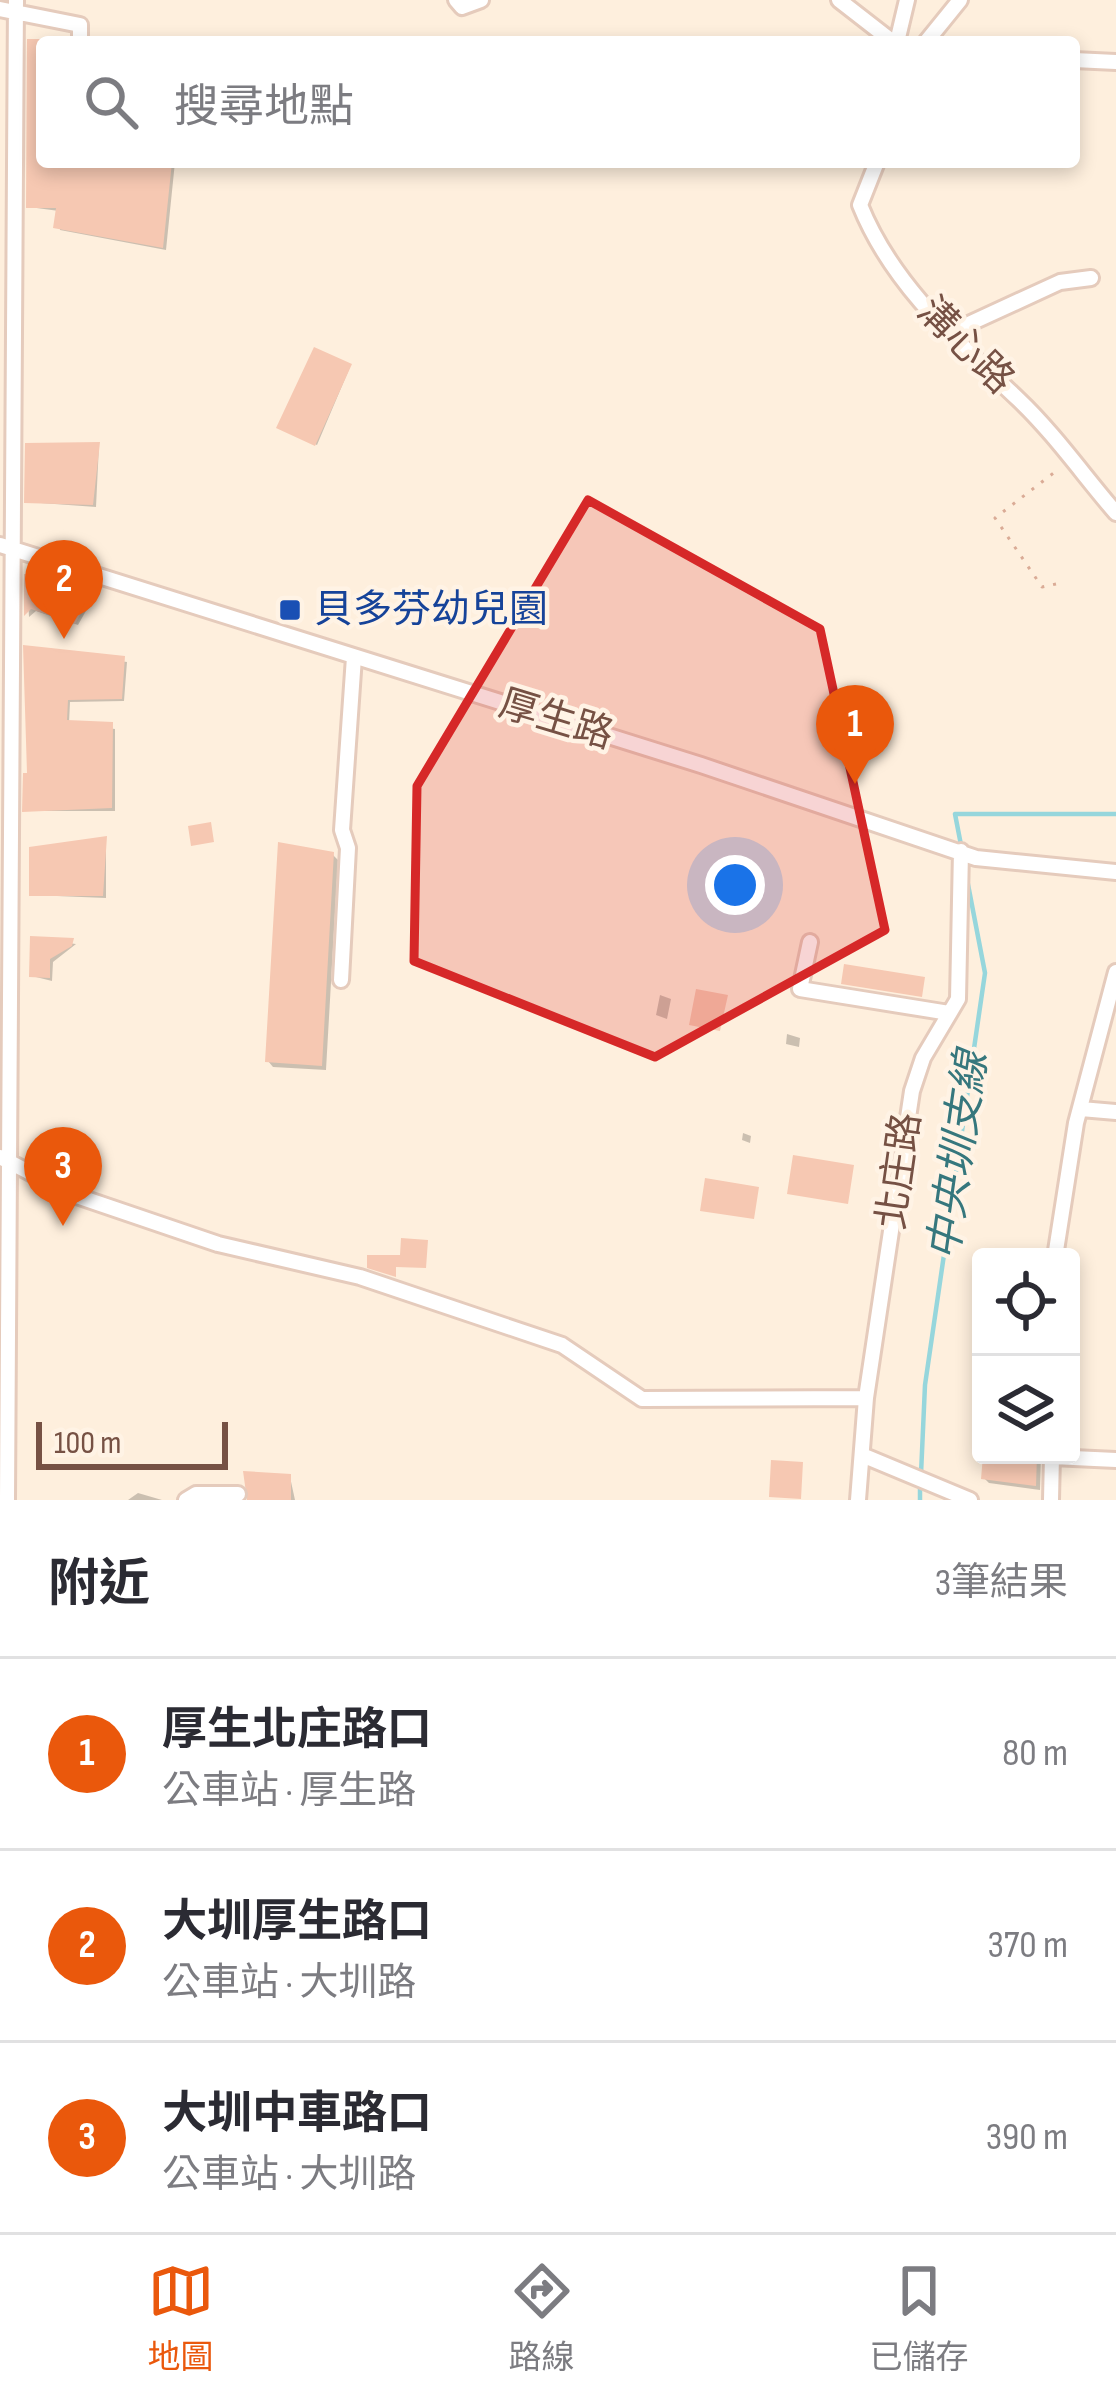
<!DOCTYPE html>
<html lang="zh-TW">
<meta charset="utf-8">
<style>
:root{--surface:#fff;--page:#f2f2f3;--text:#2b2b33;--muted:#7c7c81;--line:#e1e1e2;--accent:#ea580c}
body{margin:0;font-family:"Sofia Sans Condensed","Noto Sans TC",sans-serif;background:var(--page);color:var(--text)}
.controls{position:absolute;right:36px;bottom:36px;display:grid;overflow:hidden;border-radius:12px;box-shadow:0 6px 18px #0003}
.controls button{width:108px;height:108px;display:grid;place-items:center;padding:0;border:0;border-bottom:3px solid var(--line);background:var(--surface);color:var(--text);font:60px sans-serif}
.scale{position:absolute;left:36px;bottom:30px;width:192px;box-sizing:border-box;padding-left:12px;border:6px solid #765144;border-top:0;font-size:33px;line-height:42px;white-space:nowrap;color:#765144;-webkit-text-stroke:9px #fff3e5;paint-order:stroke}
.you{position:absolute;left:735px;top:885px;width:42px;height:42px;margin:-30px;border:9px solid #fff;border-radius:50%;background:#1a73e8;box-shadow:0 0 0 18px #1a73e833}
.badge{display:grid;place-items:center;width:78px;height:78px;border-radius:50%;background:var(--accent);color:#fff;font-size:39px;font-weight:700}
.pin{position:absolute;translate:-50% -99px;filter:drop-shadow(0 3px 6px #0008)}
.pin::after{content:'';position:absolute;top:63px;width:42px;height:36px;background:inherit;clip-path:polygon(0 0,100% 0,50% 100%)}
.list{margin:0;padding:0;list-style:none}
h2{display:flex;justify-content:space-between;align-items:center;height:156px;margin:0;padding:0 48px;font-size:51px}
h2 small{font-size:39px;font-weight:400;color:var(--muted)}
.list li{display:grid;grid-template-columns:78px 1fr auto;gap:36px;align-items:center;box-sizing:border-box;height:192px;padding:0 48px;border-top:3px solid var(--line)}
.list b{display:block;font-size:45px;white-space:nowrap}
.list p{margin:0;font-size:39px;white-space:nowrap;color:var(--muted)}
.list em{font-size:39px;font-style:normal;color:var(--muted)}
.icon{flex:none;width:66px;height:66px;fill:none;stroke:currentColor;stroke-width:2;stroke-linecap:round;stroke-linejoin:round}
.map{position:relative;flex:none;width:1116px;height:1500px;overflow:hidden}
.search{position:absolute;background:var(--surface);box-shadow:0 6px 18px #0003;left:36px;right:36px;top:36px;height:132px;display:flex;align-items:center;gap:30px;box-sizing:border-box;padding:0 42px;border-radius:12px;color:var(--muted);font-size:45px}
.sheet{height:732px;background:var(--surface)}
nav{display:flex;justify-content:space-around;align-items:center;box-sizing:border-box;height:168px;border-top:3px solid var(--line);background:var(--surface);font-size:33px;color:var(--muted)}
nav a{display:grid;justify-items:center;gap:6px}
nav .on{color:var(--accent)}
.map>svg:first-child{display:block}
</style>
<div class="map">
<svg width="1116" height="1500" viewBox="0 0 1116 1500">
<rect width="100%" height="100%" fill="#feefdd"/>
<!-- shadow -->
<path fill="#0003" d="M42,42V162H175L166,250L60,230L59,211L29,207Z
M350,367L317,445L282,429Z
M99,445L96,507L27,502Z
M27,577L94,590L96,593L78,625L36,611L29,617Z
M26,648L127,662L124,701L70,702L69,723L115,729V811H25L30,776Z
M106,839V898L32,895Z
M333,855L338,860L326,1070L273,1067L268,1061Z
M33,939L76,944L53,962L52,981L32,976Z
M660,995L671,999L667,1019L656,1015Z
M787,1034L800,1038L799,1047L786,1044Z
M743,1133L751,1136L750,1143L742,1140Z
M986,1455H1041L1040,1490L989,1483L984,1478Z
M290,1477L295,1500H250Z
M138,1493L162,1500H94H128Z"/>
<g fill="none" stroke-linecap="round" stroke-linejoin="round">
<!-- stream -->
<path stroke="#96d6dc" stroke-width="4.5" d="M961,845L955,814H1116
M921,1474L925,1385L985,973L966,874
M920,1500V1486"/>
</g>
<!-- building -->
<path fill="#f6c8b2" d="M27,39H42V162H172L163,248L53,228L56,208H26Z
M314,347L352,364L315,446L276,428Z
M100,442L93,505L24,503L25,443Z
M41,573L40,579L95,587L75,624L31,609L24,616V574Z
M23,645L125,656L122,699L68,700L67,720L113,722L112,808L22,812L23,773H27Z
M211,822L214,842L191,846L188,826Z
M107,836L103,896H29V847Z
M278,842L334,852L322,1066L265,1062Z
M30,936L74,938L72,946L50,959V978L29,977Z
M844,964L925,977L922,997L841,984Z
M696,989L728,995L720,1031L689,1025Z
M793,1155L854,1165L848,1204L787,1194Z
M705,1178L759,1187L754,1219L700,1211Z
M401,1238L428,1240L426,1268L396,1267V1277L367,1268V1255H400Z
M983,1455H1037L1036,1486L981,1479Z
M771,1460L803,1462L801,1499L769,1497Z
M243,1471L291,1474V1500H247Z"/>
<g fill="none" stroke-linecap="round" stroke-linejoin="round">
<!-- minor casing -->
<g stroke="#e5cbbc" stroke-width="20">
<path id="minor" d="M456,0L462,7L481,0
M839,0L893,42
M0,9L80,25V42
M897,42L907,0
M926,42L960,0
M1074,60L1116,62
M877,162L860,205C892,285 958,342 1018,399C1054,433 1084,476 1116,513
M949,333L1060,282L1091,278
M0,545L701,765L976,858L1116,872
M810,942L800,989L949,1013
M341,980L348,848L342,830L354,657
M1081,1109L1116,1112
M0,1157L71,1194L218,1244L360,1277L562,1345L642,1399L866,1398
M1055,1257L1076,1123L1116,972
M862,1455L970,1500
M1052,1457L1116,1460
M7,1500L16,0
M186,1500L196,1494H238
M858,1500L866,1398L912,1091L923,1058L958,999L961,851
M1051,1500L1052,1455"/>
</g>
<!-- path -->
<path stroke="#daab96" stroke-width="3" stroke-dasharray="3 9" stroke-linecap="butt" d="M1056,584L1042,587L995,518L1060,468"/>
<!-- minor -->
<use href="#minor" stroke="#fff" stroke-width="14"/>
</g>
<!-- marked area -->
<path fill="#d62828" fill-opacity="0.2" stroke="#d62828" stroke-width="9" stroke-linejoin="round" d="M588,500L820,629L885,930L655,1057L414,961L417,786Z"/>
<!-- markers -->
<rect fill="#1a4fb4" stroke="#fff3e5" stroke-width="4.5" x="278" y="598" width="24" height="24" rx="6"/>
<g text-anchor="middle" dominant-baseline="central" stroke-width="9" stroke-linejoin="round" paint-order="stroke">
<!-- street labels -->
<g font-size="39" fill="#765144" stroke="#fff3e5">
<text transform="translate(965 346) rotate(45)">溝心路</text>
<text transform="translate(556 720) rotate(17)">厚生路</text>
<text transform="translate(900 1171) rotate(-82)">北庄路</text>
</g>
<!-- transit labels -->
<g font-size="39" fill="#164399" stroke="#fff3e5" text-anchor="start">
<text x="314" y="610">貝多芬幼兒園</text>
</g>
<!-- water labels -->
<g font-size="42" font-style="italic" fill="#36777d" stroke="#fff3e5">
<text transform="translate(959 1156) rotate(-82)">中央圳支線</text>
</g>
</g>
</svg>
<div class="controls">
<button><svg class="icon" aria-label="locate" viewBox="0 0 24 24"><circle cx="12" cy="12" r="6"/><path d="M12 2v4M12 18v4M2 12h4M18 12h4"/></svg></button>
<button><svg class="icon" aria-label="layers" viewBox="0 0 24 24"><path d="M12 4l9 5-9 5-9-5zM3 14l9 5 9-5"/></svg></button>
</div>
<div class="scale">100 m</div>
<div class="you"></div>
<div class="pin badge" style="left:855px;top:784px">1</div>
<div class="pin badge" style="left:64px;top:639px">2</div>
<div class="pin badge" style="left:63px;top:1226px">3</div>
<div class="search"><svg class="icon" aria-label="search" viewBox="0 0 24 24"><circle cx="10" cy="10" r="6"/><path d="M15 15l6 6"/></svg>搜尋地點</div>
</div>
<section class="sheet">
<h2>附近<small>3筆結果</small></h2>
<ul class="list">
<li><span class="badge">1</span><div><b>厚生北庄路口</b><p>公車站 · 厚生路</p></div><em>80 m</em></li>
<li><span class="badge">2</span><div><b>大圳厚生路口</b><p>公車站 · 大圳路</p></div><em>370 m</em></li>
<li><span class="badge">3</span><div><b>大圳中車路口</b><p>公車站 · 大圳路</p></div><em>390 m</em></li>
</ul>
</section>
<nav>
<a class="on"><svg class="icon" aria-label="map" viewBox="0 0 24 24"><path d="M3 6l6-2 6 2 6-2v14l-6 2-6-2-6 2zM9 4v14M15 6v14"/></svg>地圖</a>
<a><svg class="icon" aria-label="directions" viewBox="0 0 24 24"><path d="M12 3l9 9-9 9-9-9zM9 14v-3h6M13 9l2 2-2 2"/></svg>路線</a>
<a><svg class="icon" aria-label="saved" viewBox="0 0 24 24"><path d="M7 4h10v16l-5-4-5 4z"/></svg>已儲存</a>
</nav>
